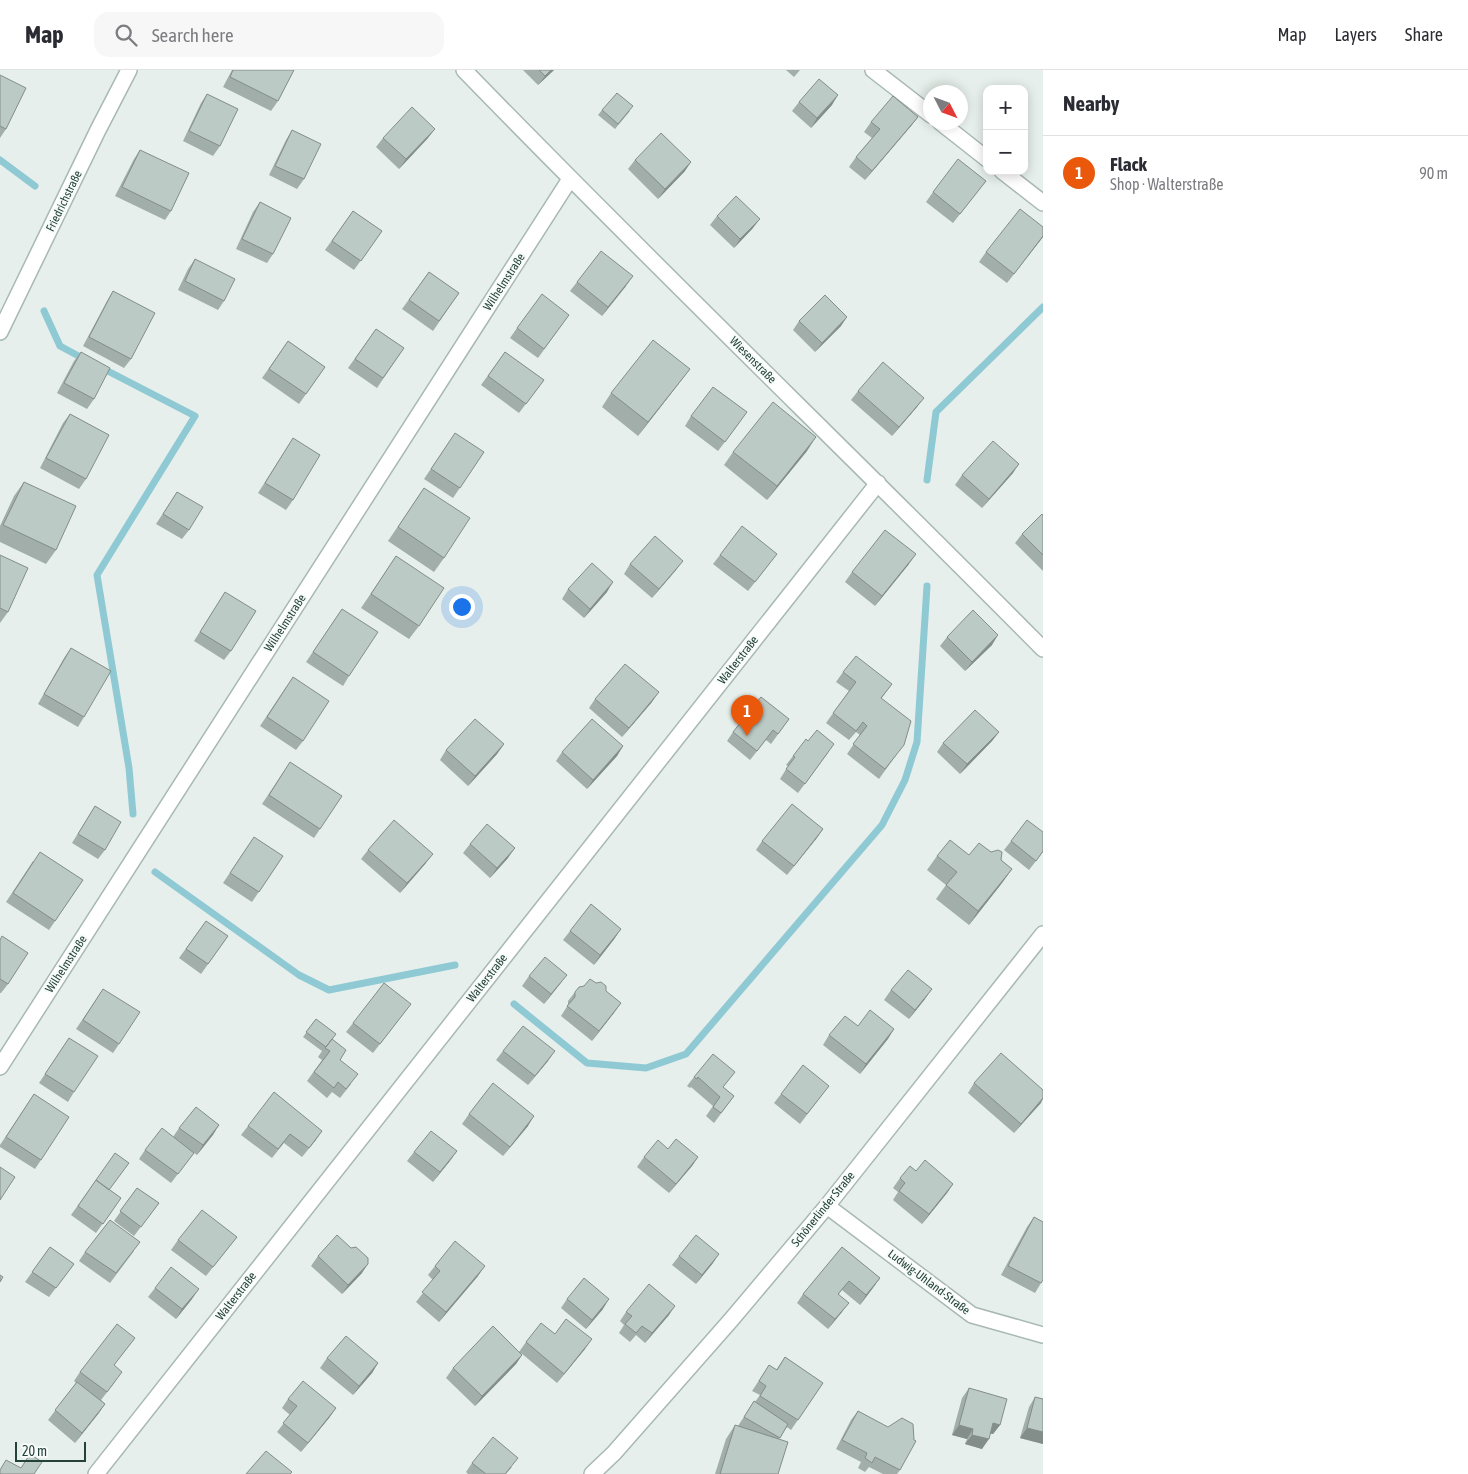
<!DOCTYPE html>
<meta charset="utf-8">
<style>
:root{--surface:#fff;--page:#f7f7f7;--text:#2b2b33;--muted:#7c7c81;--line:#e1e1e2;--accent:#ea580c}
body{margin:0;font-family:"Asap Condensed",sans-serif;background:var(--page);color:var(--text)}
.controls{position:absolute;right:15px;top:15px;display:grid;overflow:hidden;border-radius:10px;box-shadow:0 2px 12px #0003}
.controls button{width:45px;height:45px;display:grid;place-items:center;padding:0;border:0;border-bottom:1px solid var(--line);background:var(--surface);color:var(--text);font:25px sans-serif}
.compass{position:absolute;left:923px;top:15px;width:45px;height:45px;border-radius:50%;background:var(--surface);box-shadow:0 2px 12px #0003;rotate:132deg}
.scale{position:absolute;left:15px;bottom:12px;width:71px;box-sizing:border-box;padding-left:5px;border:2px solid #24423a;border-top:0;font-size:14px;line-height:18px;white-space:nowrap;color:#24423a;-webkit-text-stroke:4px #f7fbf9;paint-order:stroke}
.you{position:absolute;left:461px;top:536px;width:18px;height:18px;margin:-12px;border:4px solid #fff;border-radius:50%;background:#1a73e8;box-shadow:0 0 0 8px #1a73e833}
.badge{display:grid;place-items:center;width:32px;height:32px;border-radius:50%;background:var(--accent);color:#fff;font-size:16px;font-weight:700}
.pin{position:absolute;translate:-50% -41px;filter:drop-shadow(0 1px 2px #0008)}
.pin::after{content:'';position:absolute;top:26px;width:18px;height:15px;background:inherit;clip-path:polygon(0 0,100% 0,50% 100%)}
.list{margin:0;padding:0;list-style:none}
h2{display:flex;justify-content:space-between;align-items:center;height:65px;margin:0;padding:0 20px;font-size:21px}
h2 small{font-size:16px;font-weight:400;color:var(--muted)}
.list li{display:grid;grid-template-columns:32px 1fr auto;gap:15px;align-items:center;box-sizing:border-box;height:75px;padding:0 20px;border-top:1px solid var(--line)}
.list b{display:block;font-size:19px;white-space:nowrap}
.list p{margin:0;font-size:16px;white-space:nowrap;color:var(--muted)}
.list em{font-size:16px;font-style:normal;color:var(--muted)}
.icon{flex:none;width:28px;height:28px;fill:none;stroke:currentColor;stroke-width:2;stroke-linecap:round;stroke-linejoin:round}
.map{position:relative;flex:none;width:1043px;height:1404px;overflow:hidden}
header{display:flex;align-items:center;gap:30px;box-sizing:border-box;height:70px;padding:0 25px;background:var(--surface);border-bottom:1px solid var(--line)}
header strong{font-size:24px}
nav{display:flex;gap:28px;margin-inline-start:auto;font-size:18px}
.search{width:350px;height:45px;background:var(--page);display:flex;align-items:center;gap:12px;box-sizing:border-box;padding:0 18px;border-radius:15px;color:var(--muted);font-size:19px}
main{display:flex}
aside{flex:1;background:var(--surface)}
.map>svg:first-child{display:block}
</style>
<header>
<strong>Map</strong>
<div class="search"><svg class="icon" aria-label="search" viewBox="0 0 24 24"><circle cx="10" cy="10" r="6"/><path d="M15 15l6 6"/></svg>Search here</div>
<nav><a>Map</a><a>Layers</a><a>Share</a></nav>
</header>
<main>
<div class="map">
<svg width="1043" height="1404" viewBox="0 0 1043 1404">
<rect width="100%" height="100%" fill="#e6efeb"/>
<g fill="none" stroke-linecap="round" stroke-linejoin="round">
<!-- stream -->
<path stroke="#8ec9d4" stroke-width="7" d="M0,90L35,116
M44,241L60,276L86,290
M100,297L195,346L97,505L129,698L133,744
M927,410L936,342L1043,237
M155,802L299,905L329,920L455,895
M514,934L587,993L646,998L686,984L882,755L905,710L917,672L927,516"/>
<!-- minor casing -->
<g stroke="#a8b8b2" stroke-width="18">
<path id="minor" d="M464,0C654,196 851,385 1043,579
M873,0L931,45
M940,52L987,89
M1002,101L1043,133
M0,262L98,60L129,0
M0,997L570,109
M827,1136L972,1245L1043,1265
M96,1404L878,413
M592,1404L614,1383L731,1250L827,1136L1043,864"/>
</g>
<!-- minor -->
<use href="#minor" stroke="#fff" stroke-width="15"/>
</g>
<!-- wall -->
<path fill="#a1aea9" d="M232,0H294L278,31L271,41L223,17Z
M523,0H554L538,15Z
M786,0H800L794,7Z
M0,5L6,59L0,68Z
M207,24L220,76L213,86L183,71L201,33Z
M799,32L832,35L811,58L792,41Z
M602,40L630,41L615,59L598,45Z
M918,47L911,56L865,110L849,97L856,87L872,68L864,62L871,52Z
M292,60L304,109L297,119L269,105L286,70Z
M383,68H428L399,99L376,77Z
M140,80L171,141L165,150L115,126L134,89Z
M635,90L685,101L658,129L628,99Z
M986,111L953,153L926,132L933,122Z
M260,132L273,184L267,193L236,179L253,142Z
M353,141L382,161L354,200L325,180Z
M717,146L753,158L734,178L710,155Z
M1043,157V167L1007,213L979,192L986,182Z
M195,189L224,231L218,240L178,220L188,199Z
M429,202L459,223L433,261L402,239Z
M577,212L626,216L602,246L570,221Z
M113,221L131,289L124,298L83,276L107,231Z
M569,245L538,288L510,268L517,258Z
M799,251L841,256L815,282L793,260Z
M376,259L404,278L377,318L348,298Z
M288,271L325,297L299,334L262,308Z
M81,282L94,329L87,339L57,323L74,291Z
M505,282L544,310L519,343L481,315Z
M690,299L680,312L638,366L602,337L611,323Z
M858,321L917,337L892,366L851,330Z
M70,344L86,409L79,419L40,398L63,353Z
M691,346L740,352L718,381L685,356Z
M293,368V430L286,440L258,423Z
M449,372L484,382L453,428L424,409Z
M807,381L767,430L724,395L733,382Z
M1013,403L982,438L955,415L962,405Z
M24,412L56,480L46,494L0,472V456L14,426Z
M424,418L444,488L434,502L388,471Z
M177,422L189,460L182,469L156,454Z
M1043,446V501L1015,473L1022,464Z
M0,485L8,542L0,553Z
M720,485L770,493L748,521L713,494Z
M396,486L419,556L409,569L361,538Z
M630,494L676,500L652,528L624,504Z
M909,494L875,536L845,512L852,502Z
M568,519L607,522L584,548L562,529Z
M225,522L231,581L224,590L194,571Z
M342,539L349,606L343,616L306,592Z
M947,567L992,575L965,601L940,576Z
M71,578L84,647L78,657L38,634L64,588Z
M843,602L892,614L881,629L897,684L879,709L847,684L860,665L856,662L849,670L826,653L849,621L836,612Z
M286,617L303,671L296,680L260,656Z
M595,629L652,632L622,667L589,638Z
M789,649L771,674L766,670L750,690L727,671L733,662Z
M999,662L992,671L960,704L937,682L943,673Z
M504,674L497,684L468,716L440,690L446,680Z
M623,676L617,686L587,719L556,691L562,682Z
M828,683L798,723L780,709L788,696L786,695L793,686Z
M284,701L320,759L314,768L262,734Z
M95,736L105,780L98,789L72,773Z
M823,759L787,805L756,780L762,771Z
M1043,762V782L1029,800L1004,780L1011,771Z
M470,774L508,788L490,808L463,783Z
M248,776L283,786L252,832L223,813Z
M368,780L426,793L400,823L361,789Z
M969,785L1001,790L1012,799L1002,813L969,855L936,829L946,815L927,800L937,786Z
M33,791L83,810L49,860L6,832Z
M206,851L228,866L201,904L179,888Z
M570,861L615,868L594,895L563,870Z
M0,869L8,914L1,923H0Z
M529,906L560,914L544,934L522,916Z
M103,919L119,974L113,983L76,959Z
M891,920L925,929L909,949L884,930Z
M575,922L621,933L592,971L561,946L568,935V931Z
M411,934L373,983L346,962L353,953Z
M316,949L332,969L340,990L351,1014L340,1028L332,1022L327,1028L307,1011L322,990L318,987L322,981L303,967Z
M894,959L860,1004L823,975L829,965Z
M69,968L74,1022L68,1032L39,1013Z
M503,981L548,991L528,1015L496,990Z
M735,1002L723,1017L734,1026L714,1053L706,1046L713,1036L691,1017L690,1018L687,1016L694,1007Z
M974,1013L1043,1020V1029L1014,1063L968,1023Z
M34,1024L41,1090L35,1099L0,1077V1075Z
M781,1024L822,1025L800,1054L774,1033Z
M469,1044L528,1056L503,1086L462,1054Z
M219,1055L197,1085L193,1082L194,1083L187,1092L171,1113L139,1089L145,1080L173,1067L179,1058Z
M248,1056L322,1061L302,1087L284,1073L272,1088L241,1065Z
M668,1079L698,1087L692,1096L669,1123L637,1097L644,1087Z
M457,1081L433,1112L407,1091L414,1082Z
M916,1101L953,1114L947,1123L922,1154L893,1130L898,1122L893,1118L900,1108Z
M96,1110L121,1128L96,1163L71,1145Z
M137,1118L159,1133L134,1166L114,1151Z
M1034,1147L1041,1213L1035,1223L1001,1205L1027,1157Z
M237,1167L206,1206L171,1180L178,1170Z
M50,1177L74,1194L49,1227L25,1212Z
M842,1177L880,1208L860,1235L842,1220L839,1224L842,1242L828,1259L797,1233L803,1224Z
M351,1178L362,1203L342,1224L311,1196L318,1186Z
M134,1181L110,1213L79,1191L85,1182Z
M679,1186L713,1193L696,1214L672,1195Z
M435,1196L478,1206L439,1252L416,1232L433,1210L428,1205Z
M155,1218L192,1229L176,1249L148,1227Z
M567,1229L603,1239L586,1259L561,1238Z
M626,1242L669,1245L645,1273L636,1265L630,1272L619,1263L624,1255L620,1251Z
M555,1264L585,1279L557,1313L521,1283L522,1285L516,1294L475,1336L446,1308L453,1298L519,1282L526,1272Z
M135,1268L114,1295L115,1312L101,1330L105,1334L75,1373L48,1350L76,1313L74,1311L80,1302Z
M785,1287L823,1313L791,1360L787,1357L779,1369L778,1404H715L726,1369L735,1355L738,1356L754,1331L755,1332L760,1325L752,1321L769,1295L776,1300Z
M327,1288L378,1293L372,1303L353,1325L320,1298Z
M969,1318L1000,1355L993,1364H990L982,1379L965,1374L967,1369L952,1365L962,1328Z
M1035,1327L1043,1329V1374L1020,1368L1029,1337Z
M288,1329L336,1338L329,1348L301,1382L277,1362L290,1345L282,1338Z
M858,1341L900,1400L897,1404H883L869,1397L865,1402L858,1398L861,1392L836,1379L851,1350Z
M472,1393L512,1397L506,1404H468L466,1402Z"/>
<!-- shaded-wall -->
<path fill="#838d89" d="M551,0H554L538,15L545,6Z
M838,25L832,35L811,58L817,48Z
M918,47L911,56L865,110L872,101Z
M435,59L428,68L399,99L406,89Z
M691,92L685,101L658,129L665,119Z
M760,149L753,158L734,178L740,169Z
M1043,166V167L1007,213L1014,204Z
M633,206L626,216L602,246L608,237Z
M847,247L841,256L815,282L822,273Z
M690,299L680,312L638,366L648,352Z
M924,328L917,337L892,366L899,357Z
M816,367L807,381L767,430L777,416Z
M1019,394L1013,403L982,438L989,429Z
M916,484L909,494L875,536L882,526Z
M683,491L676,500L652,528L659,519Z
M613,512L607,522L584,548L590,539Z
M998,565L992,575L965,601L972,592Z
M659,622L652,632L622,667L629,658Z
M999,662L992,671L960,704L967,694Z
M504,674L497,684L468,716L475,706Z
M623,676L617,686L587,719L593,710Z
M823,759L817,768L787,805L794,796Z
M515,778L508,788L490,808L497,798Z
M433,784L426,793L400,823L407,813Z
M1012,799L1002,813L969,855L978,841Z
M621,859L615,868L594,895L600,885Z
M567,905L560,914L544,934L551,924Z
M932,919L925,929L909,949L915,940Z
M621,933L614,943L592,971L599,961Z
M894,959L888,969L860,1004L866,994Z
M555,981L548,991L528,1015L535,1006Z
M1043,1028L1041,1033L1014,1063L1021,1054Z
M534,1046L528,1056L503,1086L510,1077Z
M219,1055L213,1065L197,1085L203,1075Z
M322,1061L316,1070L302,1087L309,1078Z
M457,1081L450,1091L433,1112L440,1102Z
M698,1087L692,1096L669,1123L676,1114Z
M953,1114L947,1123L922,1154L929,1144Z
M719,1184L713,1193L696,1214L702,1205Z
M368,1194L362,1203L342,1224L348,1215Z
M485,1196L478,1206L439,1252L446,1242Z
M880,1208L873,1218L860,1235L866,1225Z
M199,1219L192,1229L176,1249L182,1239Z
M609,1229L603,1239L586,1259L592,1250Z
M849,1233L842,1242L828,1259L835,1249Z
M675,1236L669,1245L645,1273L652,1263Z
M592,1269L585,1279L557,1313L564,1304Z
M522,1285L516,1294L475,1336L482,1326Z
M378,1293L372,1303L353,1325L359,1316Z
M105,1334L99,1343L75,1373L82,1363Z
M336,1338L329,1348L301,1382L308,1373Z
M993,1353L1000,1355L993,1364L987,1362Z
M959,1355L973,1359L967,1369L952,1365Z
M1027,1358L1043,1362V1374L1020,1368Z
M972,1365L989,1369L982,1379L965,1374Z"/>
<!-- building -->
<path fill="#bbcac4" stroke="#838d89" d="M233,0H294L278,31L230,7Z
M539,0H551L545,6Z
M0,5L26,18L6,59L0,56Z
M819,9L838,25L817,48L799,32Z
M617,23L633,36L618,54L602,40Z
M207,24L238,39L220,76L189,61Z
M893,26L918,47L872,101L856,87L880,59L871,52Z
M412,37L435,59L406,89L383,68Z
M292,60L321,74L304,109L275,96Z
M661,63L691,92L665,119L635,90Z
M140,80L189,103L171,141L122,117Z
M958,89L986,111L960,144L933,122Z
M736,126L760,149L740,169L717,146Z
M260,132L291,148L273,184L242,169Z
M1020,139L1043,157V166L1014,204L986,182Z
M353,141L382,161L361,191L332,171Z
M601,181L633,206L608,237L577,212Z
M195,189L235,209L224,231L185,211Z
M429,202L459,223L439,251L409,230Z
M113,221L155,243L131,289L89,267Z
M542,224L569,245L544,279L517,258Z
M825,225L847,247L822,273L799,251Z
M376,259L404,278L383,308L355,289Z
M653,270L690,299L648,352L611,323Z
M288,271L325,297L306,324L269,299Z
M81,282L110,298L94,329L64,313Z
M505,282L544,310L526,334L488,306Z
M883,292L924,328L899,357L858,321Z
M713,317L747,342L725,372L691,346Z
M773,332L816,367L777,416L733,382Z
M70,344L109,365L86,409L46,388Z
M455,363L484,382L460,418L431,399Z
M293,368L320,385L293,430L265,413Z
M993,371L1019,394L989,429L962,405Z
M24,412L76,436L56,480L3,455Z
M424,418L470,448L444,488L398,457Z
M177,422L203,437L189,460L163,444Z
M1042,444L1043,446V485L1022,464Z
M742,456L777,484L755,512L720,485Z
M885,460L916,484L882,526L852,502Z
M655,466L683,491L659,519L630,494Z
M0,485L28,498L8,542L0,538Z
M396,486L444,518L419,556L371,524Z
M592,493L613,512L590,539L568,519Z
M225,522L256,541L231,581L200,562Z
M342,539L378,562L349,606L313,582Z
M973,540L998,565L972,592L947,567Z
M71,578L111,601L84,647L44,624Z
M856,586L892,614L881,628L911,651L904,675L885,699L853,674L867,656L863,652L856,661L833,643L856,612L843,602Z
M625,594L659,622L629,658L595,629Z
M293,607L329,631L303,671L267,647Z
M761,627L789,649L778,664L773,660L757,681L733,662Z
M975,640L999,662L967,694L943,673Z
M475,649L504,674L475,706L446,680Z
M592,649L623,676L593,710L562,682Z
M817,660L834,674L805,714L786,699L795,687L793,686L806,669L808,671Z
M290,692L342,726L320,759L269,725Z
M792,734L823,759L794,796L762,771Z
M95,736L121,752L105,780L78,764Z
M394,750L433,784L407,813L368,780Z
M1027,750L1043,762V781L1036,791L1011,771Z
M487,754L515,778L497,798L470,774Z
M254,767L283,786L259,822L230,803Z
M950,770L969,785L979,773L991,782L998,780L1002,782L1001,790L1012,799L978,841L946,815L957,802L937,786Z
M40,782L83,810L55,851L13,823Z
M591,834L621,859L600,885L570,861Z
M206,851L228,866L208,894L186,879Z
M2,866L28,883L8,914L0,909V870Z
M545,887L567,905L551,924L529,906Z
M908,900L932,919L915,940L891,920Z
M590,909L596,913L601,912L606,916V921L621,933L599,961L567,936L575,927V922L579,917L584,916Z
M384,913L411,934L380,974L353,953Z
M103,919L140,942L119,974L83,950Z
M870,940L894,959L866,994L829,965L845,946L858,956Z
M316,949L336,964L326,977L306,962Z
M523,956L555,981L535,1006L503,981Z
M69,968L98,986L74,1022L45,1004Z
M332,969L346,980L340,990L358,1004L346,1019L338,1012L334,1018L314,1002L330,981L325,978Z
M1001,983L1043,1020V1028L1021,1054L974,1013Z
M713,984L735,1002L723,1017L734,1026L721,1043L713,1037L720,1027L698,1007L697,1009L694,1007Z
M803,995L829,1016L807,1044L781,1024Z
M493,1013L534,1046L510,1077L469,1044Z
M274,1022L322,1061L309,1078L290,1064L278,1079L248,1056Z
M34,1024L69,1047L41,1090L6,1067Z
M196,1037L219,1055L203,1075L179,1058Z
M162,1058L194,1083L178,1104L145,1080Z
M431,1061L457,1081L440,1102L414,1082Z
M676,1069L698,1087L676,1114L644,1087L658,1070L668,1079Z
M115,1083L129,1093L109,1120L96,1110Z
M925,1090L953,1114L929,1144L899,1121L905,1113L900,1108L910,1096L916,1101Z
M0,1097L15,1107L0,1130Z
M96,1110L121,1128L103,1154L78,1136Z
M137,1118L159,1133L141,1157L120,1141Z
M202,1140L237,1167L213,1197L178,1170Z
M1034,1147L1043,1152V1210L1041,1213L1008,1196Z
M110,1150L140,1172L116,1203L85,1182Z
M337,1165L351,1178L356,1177L368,1188V1194L348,1215L318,1186Z
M696,1165L719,1184L702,1205L679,1186Z
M455,1171L485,1196L446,1242L422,1222L440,1201L435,1196Z
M50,1177L74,1194L56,1218L32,1202Z
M842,1177L880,1208L866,1225L849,1211L838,1224L849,1233L835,1249L803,1224Z
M171,1197L199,1219L182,1239L155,1218Z
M0,1205L3,1207L0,1212Z
M584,1208L609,1229L592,1250L567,1229Z
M649,1214L675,1236L652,1263L642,1256L636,1263L625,1254L632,1246L626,1242Z
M566,1249L592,1269L564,1304L526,1272L541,1253L555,1264Z
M117,1254L135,1268L114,1295L122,1302L107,1322L80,1302Z
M493,1256L522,1285L482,1326L453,1298Z
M346,1266L378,1293L359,1316L327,1288Z
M785,1287L823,1313L798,1350L760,1326L766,1316L759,1311L769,1295L777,1300Z
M303,1311L336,1338L308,1373L283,1353L297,1336L288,1329Z
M77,1312L105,1334L82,1363L55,1340Z
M969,1318L1007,1329L1000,1355L993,1353L989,1369L972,1365L973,1359L959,1355Z
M1035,1327L1043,1329V1362L1027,1358Z
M754,1331L788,1354L780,1368L744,1347Z
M858,1341L888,1357L902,1348L913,1354L914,1370L916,1371L900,1400L875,1387L872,1393L865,1388L867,1383L842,1370Z
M735,1355L788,1372L778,1404H720Z
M493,1367L518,1388L505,1404H486L472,1393Z
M266,1381L292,1402L290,1404H246Z
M30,1384L42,1392L34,1404H0V1400L6,1390L21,1398Z"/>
<g text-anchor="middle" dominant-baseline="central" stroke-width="4.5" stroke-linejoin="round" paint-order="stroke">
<!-- street labels -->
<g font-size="12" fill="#24423a" stroke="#f7fbf9">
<text transform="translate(64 131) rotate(-64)">Friedrichstraße</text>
<text transform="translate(504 212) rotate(-57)">Wilhelmstraße</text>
<text transform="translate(753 290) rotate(45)">Wiesenstraße</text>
<text transform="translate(285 553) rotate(-57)">Wilhelmstraße</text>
<text transform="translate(738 590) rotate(-52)">Walterstraße</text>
<text transform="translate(66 894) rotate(-57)">Wilhelmstraße</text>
<text transform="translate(487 908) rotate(-52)">Walterstraße</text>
<text transform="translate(823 1139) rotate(-51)">Schönerlinder Straße</text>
<text transform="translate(929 1212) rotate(37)">Ludwig-Uhland-Straße</text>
<text transform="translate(236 1226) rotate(-52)">Walterstraße</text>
</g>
</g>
</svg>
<div class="controls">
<button>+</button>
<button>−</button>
</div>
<svg class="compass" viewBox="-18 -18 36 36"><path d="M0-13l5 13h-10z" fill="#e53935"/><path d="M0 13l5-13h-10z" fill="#7c7c81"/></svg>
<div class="scale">20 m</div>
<div class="you"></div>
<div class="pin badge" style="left:747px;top:666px">1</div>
</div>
<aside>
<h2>Nearby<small></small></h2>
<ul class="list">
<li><span class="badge">1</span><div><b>Flack</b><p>Shop · Walterstraße</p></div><em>90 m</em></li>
</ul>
</aside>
</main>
